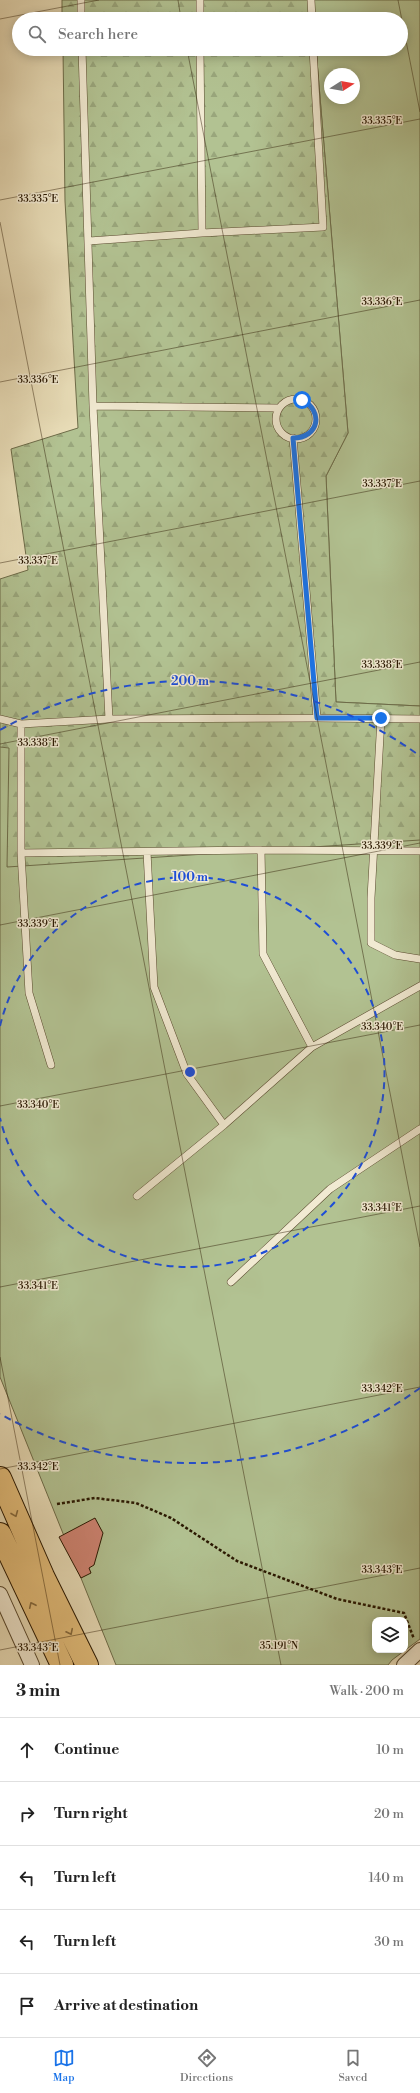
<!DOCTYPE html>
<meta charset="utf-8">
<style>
:root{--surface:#fff;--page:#f2f2f2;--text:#222;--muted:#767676;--line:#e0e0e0;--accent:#1a73e8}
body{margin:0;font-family:"Libre Bodoni",serif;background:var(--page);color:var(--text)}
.controls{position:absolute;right:12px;bottom:12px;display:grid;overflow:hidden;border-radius:8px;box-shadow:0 2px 10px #0003}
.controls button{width:36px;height:36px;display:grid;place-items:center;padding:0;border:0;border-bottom:1px solid var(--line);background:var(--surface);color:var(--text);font:20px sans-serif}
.compass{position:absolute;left:324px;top:68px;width:36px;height:36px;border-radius:50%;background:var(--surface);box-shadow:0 2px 10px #0003;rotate:79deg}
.stop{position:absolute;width:12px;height:12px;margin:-9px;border:3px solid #1a73e8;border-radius:50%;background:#fff}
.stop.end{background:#1a73e8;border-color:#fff;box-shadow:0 1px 4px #0008}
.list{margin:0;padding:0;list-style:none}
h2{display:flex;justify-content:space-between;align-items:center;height:52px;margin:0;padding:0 16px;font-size:17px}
h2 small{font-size:13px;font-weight:400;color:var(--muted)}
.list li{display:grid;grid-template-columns:26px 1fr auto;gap:12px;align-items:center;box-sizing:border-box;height:64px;padding:0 16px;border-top:1px solid var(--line)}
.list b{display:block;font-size:15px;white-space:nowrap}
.list em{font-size:13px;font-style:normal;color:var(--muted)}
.icon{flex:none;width:22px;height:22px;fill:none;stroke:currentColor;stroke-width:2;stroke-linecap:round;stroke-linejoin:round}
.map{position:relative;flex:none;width:420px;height:1665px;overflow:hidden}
.search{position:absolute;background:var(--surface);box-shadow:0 2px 10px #0003;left:12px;right:12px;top:12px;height:44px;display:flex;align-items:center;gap:10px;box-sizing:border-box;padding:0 14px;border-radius:22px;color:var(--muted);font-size:15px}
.sheet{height:372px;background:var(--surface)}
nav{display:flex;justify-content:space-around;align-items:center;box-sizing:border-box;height:56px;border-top:1px solid var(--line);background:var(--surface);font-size:11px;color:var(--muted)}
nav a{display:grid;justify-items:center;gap:2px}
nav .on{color:var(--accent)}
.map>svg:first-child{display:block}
</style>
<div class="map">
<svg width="420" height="1665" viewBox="0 0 420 1665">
<defs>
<pattern id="forest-firs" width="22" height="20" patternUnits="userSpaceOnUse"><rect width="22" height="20" fill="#b2c292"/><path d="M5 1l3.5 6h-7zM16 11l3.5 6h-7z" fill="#99a67c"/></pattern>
</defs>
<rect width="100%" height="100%" fill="#e9deb9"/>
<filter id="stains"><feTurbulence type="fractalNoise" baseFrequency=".005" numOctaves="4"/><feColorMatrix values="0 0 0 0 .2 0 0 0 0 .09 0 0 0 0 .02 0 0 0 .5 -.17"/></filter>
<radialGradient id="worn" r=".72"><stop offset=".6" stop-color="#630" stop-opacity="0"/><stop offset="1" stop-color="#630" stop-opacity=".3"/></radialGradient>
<!-- green -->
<path fill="#b2c292" stroke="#6d6c49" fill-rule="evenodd" d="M312,0H420V706L336,702L326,476L348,433L316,49H401V19H314ZM330,74H354V98H330Z
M0,709L420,810V1639L392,1660L388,1665H116L0,1377ZM375,1620H405V1650H375Z"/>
<!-- forest -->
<path fill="url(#forest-firs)" stroke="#6d6c49" d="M62,0H312L314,19H62Z
M63,49H316L348,433L326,476L336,702L420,706V840L7,867L9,748L0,747V579L28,570L11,449L78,428L65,201Z"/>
<!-- building -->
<path fill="#cf8473" stroke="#281700" d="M95,1518L103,1533L94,1565L89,1568L91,1573L81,1578L59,1537Z"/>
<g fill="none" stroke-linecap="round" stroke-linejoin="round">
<!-- service casing -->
<g stroke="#58492e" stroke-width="8">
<path id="service" d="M81,0V19
M200,0V19
M311,0L312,19
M82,49L93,406L109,719
M200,49L202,233
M89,241L202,233L323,227L313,49
M276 419a20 20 0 1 1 40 0a20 20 0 1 1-40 0Z
M93,406L279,408
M293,438L317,718
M381,718L371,898V943L395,955L420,959
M0,719L21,724V853L29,993L51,1065
M21,724L109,719L317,718L420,719
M261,850L263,954L312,1047
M147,852L154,987L187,1074L224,1125
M21,853L261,850L420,851
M137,1196L224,1125L312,1047L420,986
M231,1282L330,1189L420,1129"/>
</g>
<!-- minor casing -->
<g stroke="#58492e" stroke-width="16">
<path id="minor" d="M0,1594L32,1665
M404,1665L420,1650"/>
</g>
<!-- primary casing -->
<g stroke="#281700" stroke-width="24">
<path id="primary" d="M0,1478L43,1576L87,1665
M0,1534L62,1665"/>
</g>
<!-- path -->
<path stroke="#281700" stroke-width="2.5" stroke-dasharray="3 2" stroke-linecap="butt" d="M57,1504L95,1498L136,1503L171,1518L237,1561L337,1599L404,1613L414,1639"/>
<!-- service -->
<use href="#service" stroke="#f1ead2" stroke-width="7"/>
<!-- minor -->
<use href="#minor" stroke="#f1ead2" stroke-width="14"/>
<!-- primary -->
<use href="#primary" stroke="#e4bf7c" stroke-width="22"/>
</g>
<!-- one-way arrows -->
<defs><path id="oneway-chevron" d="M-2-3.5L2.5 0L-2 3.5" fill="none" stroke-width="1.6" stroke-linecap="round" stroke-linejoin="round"/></defs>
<g stroke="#866b3e">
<use href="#oneway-chevron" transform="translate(15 1514) rotate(68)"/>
<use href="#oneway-chevron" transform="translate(32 1605) rotate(-115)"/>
<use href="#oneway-chevron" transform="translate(70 1632) rotate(64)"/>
</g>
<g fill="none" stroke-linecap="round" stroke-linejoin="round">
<!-- route -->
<path stroke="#1a73e8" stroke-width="5" d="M302,400C324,411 319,438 293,438L317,718H381"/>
</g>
<!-- ticks -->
<path fill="none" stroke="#281700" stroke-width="1" stroke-opacity="0.45" d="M178,0L181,19M398,0L420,112M0,19L99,0M187,49L420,1247M0,200L420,119M0,222L281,1665M0,382L420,300M0,563L420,481M0,744L420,662M0,925L420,843M0,1106L420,1025M0,1287L420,1206M0,1357L60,1665M0,1469L420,1387M0,1650L420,1568"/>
<!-- distance rings -->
<g fill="none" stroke="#1d4ed8" stroke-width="2" stroke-dasharray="7 5">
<path d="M0 1026A195 195 0 1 1 0 1118"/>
<path d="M420 1388A391 391 0 0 1 0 1414M0 730A391 391 0 0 1 420 756"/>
</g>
<g font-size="10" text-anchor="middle" fill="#281700" stroke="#f1ead2" stroke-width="3" stroke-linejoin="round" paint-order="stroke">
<text x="382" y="124">33.335°E</text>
<text x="38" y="202">33.335°E</text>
<text x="382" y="305">33.336°E</text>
<text x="38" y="383">33.336°E</text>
<text x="382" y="487">33.337°E</text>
<text x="38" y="564">33.337°E</text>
<text x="382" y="668">33.338°E</text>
<text x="38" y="746">33.338°E</text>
<text x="382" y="849">33.339°E</text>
<text x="38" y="927">33.339°E</text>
<text x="382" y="1030">33.340°E</text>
<text x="38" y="1108">33.340°E</text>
<text x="382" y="1211">33.341°E</text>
<text x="38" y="1289">33.341°E</text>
<text x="382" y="1392">33.342°E</text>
<text x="38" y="1470">33.342°E</text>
<text x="382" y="1573">33.343°E</text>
<text x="279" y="1649">35.191°N</text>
<text x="38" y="1651">33.343°E</text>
</g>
<circle cx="190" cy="1072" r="6" fill="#1d4ed8" stroke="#f1ead2" stroke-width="2"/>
<g font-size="12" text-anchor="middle" font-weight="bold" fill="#1d4ed8" stroke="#f1ead2" stroke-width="3" stroke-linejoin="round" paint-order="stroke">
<text x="190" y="685">200 m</text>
<text x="190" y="881">100 m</text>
</g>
<rect width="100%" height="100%" filter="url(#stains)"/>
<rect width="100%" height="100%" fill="url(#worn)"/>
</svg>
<div class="controls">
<button><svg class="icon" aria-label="layers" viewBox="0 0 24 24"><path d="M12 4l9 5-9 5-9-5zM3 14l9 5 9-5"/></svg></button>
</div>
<svg class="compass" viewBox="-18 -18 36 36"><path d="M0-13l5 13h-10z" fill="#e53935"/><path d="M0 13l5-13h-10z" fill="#767676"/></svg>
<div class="stop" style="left:302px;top:400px"></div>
<div class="stop end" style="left:381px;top:718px"></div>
<div class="search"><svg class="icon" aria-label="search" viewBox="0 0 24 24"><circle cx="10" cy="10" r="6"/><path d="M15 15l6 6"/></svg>Search here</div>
</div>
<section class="sheet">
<h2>3 min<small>Walk · 200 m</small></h2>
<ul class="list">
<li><svg class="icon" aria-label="ahead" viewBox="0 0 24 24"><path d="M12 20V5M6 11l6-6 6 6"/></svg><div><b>Continue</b></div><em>10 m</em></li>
<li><svg class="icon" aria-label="right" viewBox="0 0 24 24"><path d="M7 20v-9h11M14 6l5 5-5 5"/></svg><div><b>Turn right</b></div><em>20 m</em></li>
<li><svg class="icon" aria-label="left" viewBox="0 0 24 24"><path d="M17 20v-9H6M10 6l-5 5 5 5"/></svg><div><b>Turn left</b></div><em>140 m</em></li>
<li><svg class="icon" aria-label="left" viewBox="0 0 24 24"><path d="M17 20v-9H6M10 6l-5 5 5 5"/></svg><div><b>Turn left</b></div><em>30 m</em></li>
<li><svg class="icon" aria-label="arrive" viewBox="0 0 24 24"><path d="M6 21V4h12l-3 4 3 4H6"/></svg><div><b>Arrive at destination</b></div></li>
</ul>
</section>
<nav>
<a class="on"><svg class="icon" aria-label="map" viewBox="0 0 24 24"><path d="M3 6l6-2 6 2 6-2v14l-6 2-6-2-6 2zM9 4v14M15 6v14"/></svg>Map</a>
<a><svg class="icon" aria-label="directions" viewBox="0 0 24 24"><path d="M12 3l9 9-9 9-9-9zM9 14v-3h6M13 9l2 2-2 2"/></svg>Directions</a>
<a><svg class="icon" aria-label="saved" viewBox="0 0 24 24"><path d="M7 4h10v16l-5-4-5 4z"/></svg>Saved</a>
</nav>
